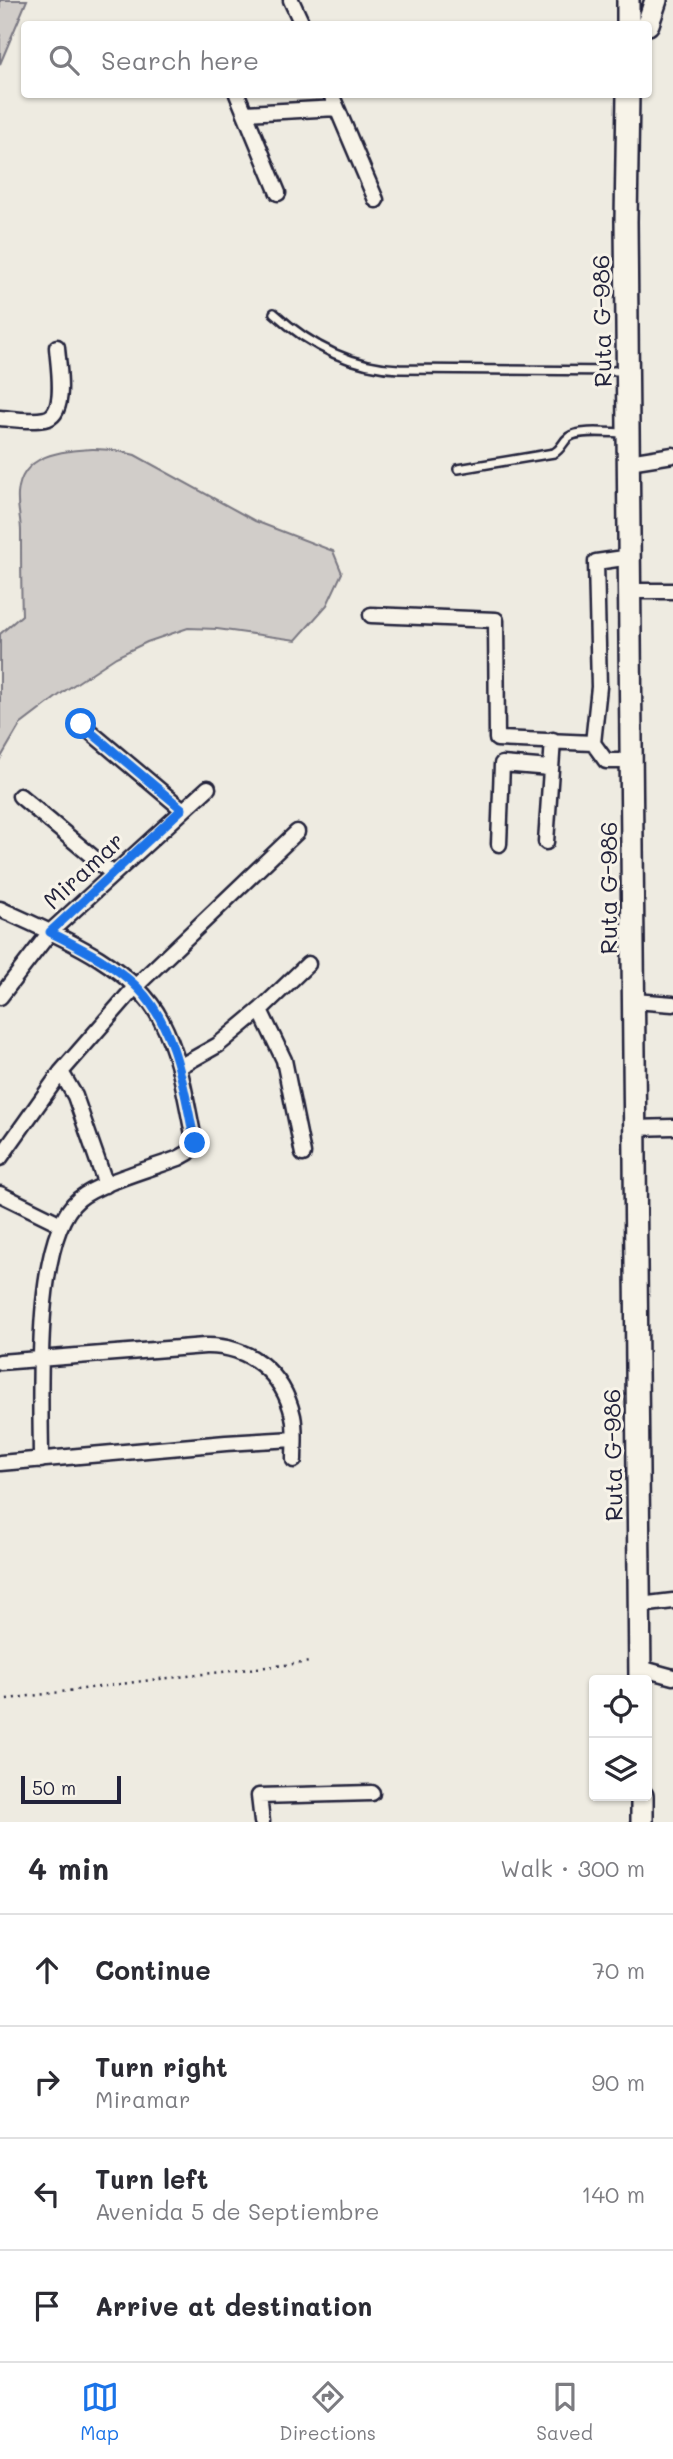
<!DOCTYPE html>
<meta charset="utf-8">
<style>
:root{--surface:#fff;--page:#f2f2f3;--text:#2b2b33;--muted:#7c7c81;--line:#e1e1e2;--accent:#1a73e8}
body{margin:0;font-family:Mali,sans-serif;background:var(--page);color:var(--text)}
.controls{position:absolute;right:21px;bottom:21px;display:grid;overflow:hidden;border-radius:7px;box-shadow:0 2px 5px #0004}
.controls button{width:63px;height:63px;display:grid;place-items:center;padding:0;border:0;border-bottom:2px solid var(--line);background:var(--surface);color:var(--text);font:35px sans-serif}
.scale{position:absolute;left:21px;bottom:18px;width:100px;box-sizing:border-box;padding-left:7px;border:4px solid #22223b;border-top:0;font-size:19px;line-height:24px;white-space:nowrap;color:#22223b;-webkit-text-stroke:5px #f7f3e8;paint-order:stroke}
.stop{position:absolute;width:21px;height:21px;margin:-16px;border:5px solid #1a73e8;border-radius:50%;background:#fff}
.stop.end{background:#1a73e8;border-color:#fff;box-shadow:0 2px 7px #0008}
.list{margin:0;padding:0;list-style:none}
h2{display:flex;justify-content:space-between;align-items:center;height:91px;margin:0;padding:0 28px;font-size:30px}
h2 small{font-size:23px;font-weight:400;color:var(--muted)}
.list li{display:grid;grid-template-columns:46px 1fr auto;gap:21px;align-items:center;box-sizing:border-box;height:112px;padding:0 28px;border-top:2px solid var(--line)}
.list b{display:block;font-size:26px;white-space:nowrap}
.list p{margin:0;font-size:23px;white-space:nowrap;color:var(--muted)}
.list em{font-size:23px;font-style:normal;color:var(--muted)}
.icon{flex:none;width:38px;height:38px;fill:none;stroke:currentColor;stroke-width:2;stroke-linecap:round;stroke-linejoin:round}
.map{position:relative;flex:none;width:673px;height:1822px;overflow:hidden}
.search{position:absolute;background:var(--surface);box-shadow:0 2px 5px #0004;left:21px;right:21px;top:21px;height:77px;display:flex;align-items:center;gap:18px;box-sizing:border-box;padding:0 24px;border-radius:7px;color:var(--muted);font-size:26px}
.sheet{height:539px;background:var(--surface)}
nav{display:flex;justify-content:space-around;align-items:center;box-sizing:border-box;height:98px;border-top:2px solid var(--line);background:var(--surface);font-size:19px;color:var(--muted)}
nav a{display:grid;justify-items:center;gap:4px}
nav .on{color:var(--accent)}
.map>svg:first-child{display:block}
</style>
<div class="map">
<svg width="673" height="1822" viewBox="0 0 673 1822">
<rect width="100%" height="100%" fill="#eeebe1"/>
<filter id="ink" filterUnits="userSpaceOnUse"><feTurbulence type="fractalNoise" baseFrequency=".0143" numOctaves="2"/><feDisplacementMap in="SourceGraphic" scale="14" xChannelSelector="R" yChannelSelector="G"/><feConvolveMatrix kernelMatrix="1 2 1 2 8 2 1 2 1" color-interpolation-filters="sRGB"/></filter>
<g filter="url(#ink)">
<!-- green -->
<path fill="#d1cdc9" stroke="#7a7882" stroke-width="2" d="M0,0H27L0,64Z
M94,449L114,450L135,455L255,521L333,551L342,573L327,605L296,640L217,629L188,628L147,642L116,657L66,690L20,725L0,759V634L22,615C21,587 21,560 21,532C21,519 17,507 18,494C21,453 63,451 94,449Z"/>
<g fill="none" stroke-linecap="round" stroke-linejoin="round">
<!-- lane casing -->
<g stroke="#22223b" stroke-width="12">
<path id="lane" d="M274,313C309,345 350,367 399,369L625,371
M458,469L554,453C562,449 562,442 569,437C579,429 611,433 625,433"/>
</g>
<!-- street casing -->
<g stroke="#22223b" stroke-width="19">
<path id="street" d="M291,0L302,24
M237,94L278,193
M331,94L376,200
M245,113L337,108
M0,418C14,419 31,422 45,419C68,415 58,365 57,347
M629,462L673,455
M631,591H673
M371,615L496,620L497,739L593,743L606,761H632
M81,724L182,809
M593,743L599,687L596,562L631,557
M20,796L112,873
M546,842L553,740
M499,844L502,764L550,768
M0,909C55,934 132,964 161,1020C181,1058 186,1102 195,1144L188,1153L179,1158C153,1168 98,1183 79,1199C32,1237 41,1402 41,1460
M0,997L50,932L208,788
M634,1001L673,1004
M260,1010L284,1060L303,1154
M179,1067L218,1045L260,1010L308,964
M61,1072L75,1096L106,1185
M634,1128L673,1127
M0,1158L61,1072L136,986L297,832
M0,1194L61,1224
M0,1362L205,1346C249,1345 283,1373 293,1416C296,1430 294,1446 294,1460
M0,1463L226,1443L294,1439
M640,1605L673,1601
M640,1668L673,1677
M262,1822L259,1796L372,1793"/>
</g>
<!-- primary casing -->
<g stroke="#22223b" stroke-width="26">
<path id="primary" d="M628,24V0
M648,24L656,0
M628,94L626,221L640,1680
M642,1796V1822"/>
</g>
<!-- path -->
<path stroke="#22223b" stroke-width="2.5" stroke-dasharray="2 5" stroke-linecap="butt" d="M0,1700L151,1680L311,1662"/>
<!-- lane -->
<use href="#lane" stroke="#f7f3e8" stroke-width="7"/>
<!-- street -->
<use href="#street" stroke="#f7f3e8" stroke-width="14"/>
<!-- primary -->
<use href="#primary" stroke="#f7f3e8" stroke-width="21"/>
</g>
</g>
<g fill="none" stroke-linecap="round" stroke-linejoin="round" filter="url(#ink)">
<!-- route -->
<path stroke="#1a73e8" stroke-width="9" d="M81,724L182,809L50,932C80,948 113,963 137,987C177,1027 184,1091 195,1143"/>
</g>
<g text-anchor="middle" dominant-baseline="central" stroke-width="6" stroke-linejoin="round" paint-order="stroke">
<!-- street labels -->
<g font-size="24" fill="#22223b" stroke="#f7f3e8">
<text transform="translate(601 321) rotate(-91)">Ruta G-986</text>
<text transform="translate(83 870) rotate(-43)">Miramar</text>
<text transform="translate(607 888) rotate(-90)">Ruta G-986</text>
<text transform="translate(612 1455) rotate(-91)">Ruta G-986</text>
</g>
</g>
</svg>
<div class="controls">
<button><svg class="icon" aria-label="locate" viewBox="0 0 24 24"><circle cx="12" cy="12" r="6"/><path d="M12 2v4M12 18v4M2 12h4M18 12h4"/></svg></button>
<button><svg class="icon" aria-label="layers" viewBox="0 0 24 24"><path d="M12 4l9 5-9 5-9-5zM3 14l9 5 9-5"/></svg></button>
</div>
<div class="scale">50 m</div>
<div class="stop" style="left:81px;top:724px"></div>
<div class="stop end" style="left:195px;top:1143px"></div>
<div class="search"><svg class="icon" aria-label="search" viewBox="0 0 24 24"><circle cx="10" cy="10" r="6"/><path d="M15 15l6 6"/></svg>Search here</div>
</div>
<section class="sheet">
<h2>4 min<small>Walk · 300 m</small></h2>
<ul class="list">
<li><svg class="icon" aria-label="ahead" viewBox="0 0 24 24"><path d="M12 20V5M6 11l6-6 6 6"/></svg><div><b>Continue</b></div><em>70 m</em></li>
<li><svg class="icon" aria-label="right" viewBox="0 0 24 24"><path d="M7 20v-9h11M14 6l5 5-5 5"/></svg><div><b>Turn right</b><p>Miramar</p></div><em>90 m</em></li>
<li><svg class="icon" aria-label="left" viewBox="0 0 24 24"><path d="M17 20v-9H6M10 6l-5 5 5 5"/></svg><div><b>Turn left</b><p>Avenida 5 de Septiembre</p></div><em>140 m</em></li>
<li><svg class="icon" aria-label="arrive" viewBox="0 0 24 24"><path d="M6 21V4h12l-3 4 3 4H6"/></svg><div><b>Arrive at destination</b></div></li>
</ul>
</section>
<nav>
<a class="on"><svg class="icon" aria-label="map" viewBox="0 0 24 24"><path d="M3 6l6-2 6 2 6-2v14l-6 2-6-2-6 2zM9 4v14M15 6v14"/></svg>Map</a>
<a><svg class="icon" aria-label="directions" viewBox="0 0 24 24"><path d="M12 3l9 9-9 9-9-9zM9 14v-3h6M13 9l2 2-2 2"/></svg>Directions</a>
<a><svg class="icon" aria-label="saved" viewBox="0 0 24 24"><path d="M7 4h10v16l-5-4-5 4z"/></svg>Saved</a>
</nav>
